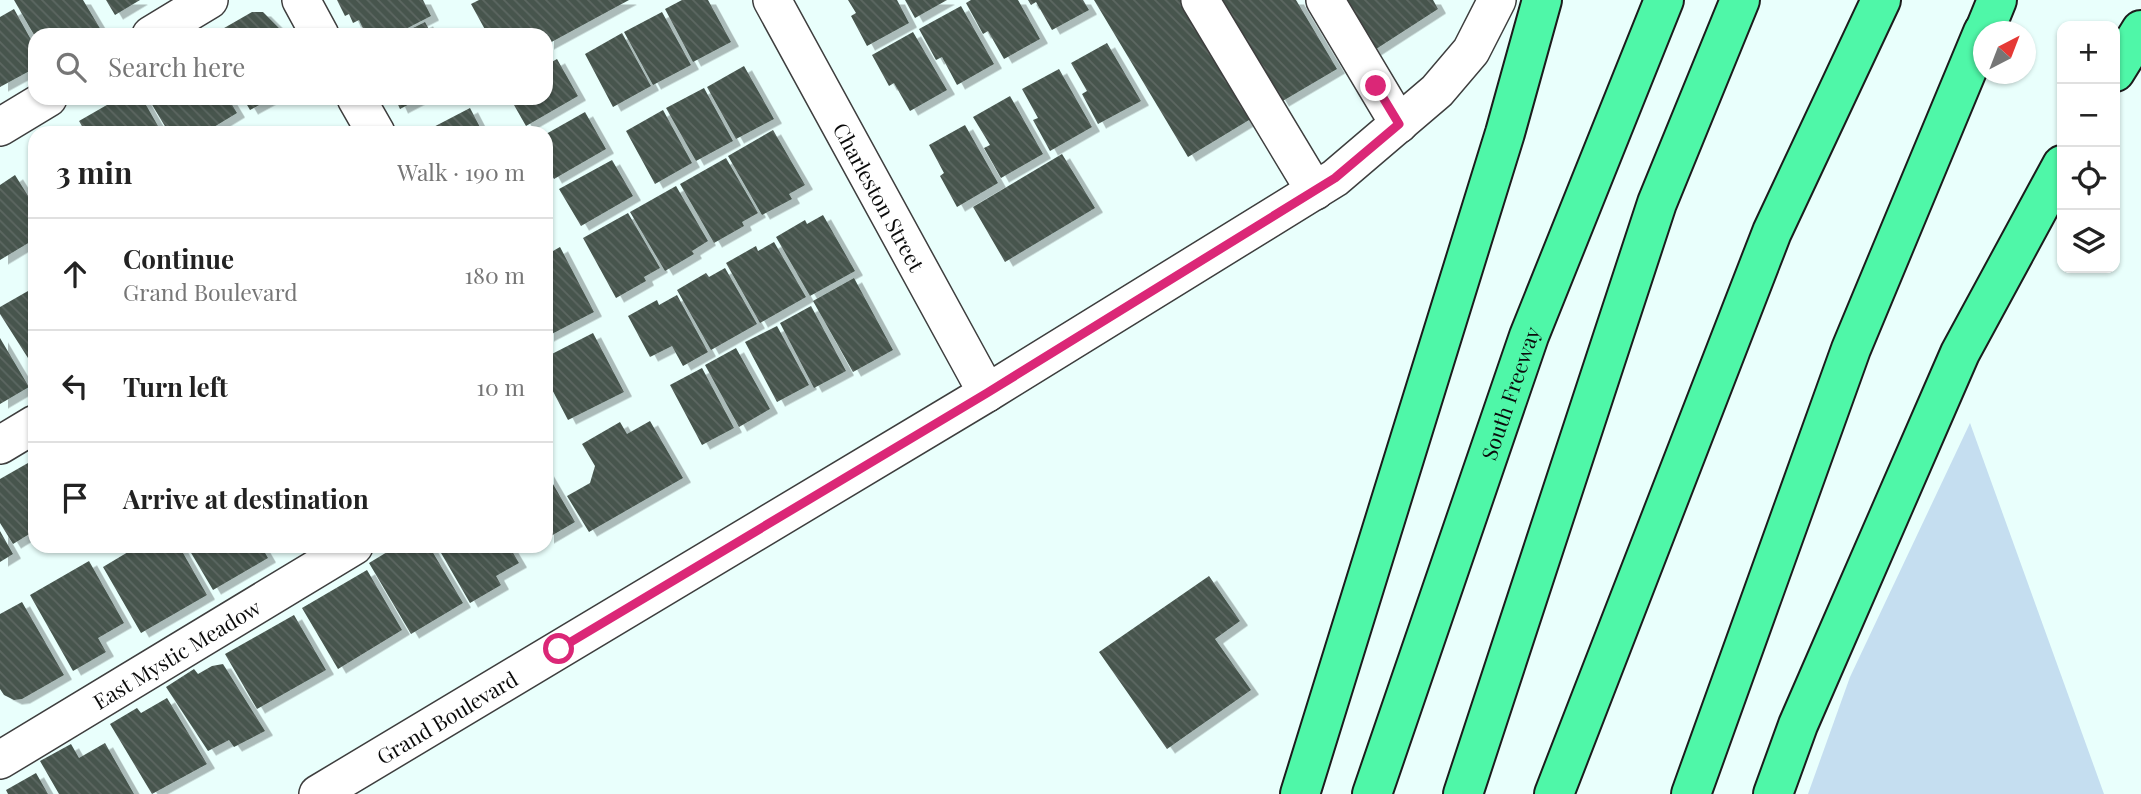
<!DOCTYPE html>
<meta charset="utf-8">
<style>
:root{--surface:#fff;--page:#f2f2f2;--text:#222;--muted:#767676;--line:#e0e0e0}
body{margin:0;font-family:"Playfair Display",serif;background:var(--page);color:var(--text)}
.controls{position:absolute;right:21px;top:21px;display:grid;overflow:hidden;border-radius:14px;box-shadow:0 2px 5px #0004}
.controls button{width:63px;height:63px;display:grid;place-items:center;padding:0;border:0;border-bottom:2px solid var(--line);background:var(--surface);color:var(--text);font:35px sans-serif}
.compass{position:absolute;left:1973px;top:21px;width:63px;height:63px;border-radius:50%;background:var(--surface);box-shadow:0 2px 5px #0004;rotate:42deg}
.stop{position:absolute;width:21px;height:21px;margin:-16px;border:5px solid #db2777;border-radius:50%;background:#fff}
.stop.end{background:#db2777;border-color:#fff;box-shadow:0 2px 7px #0008}
.list{margin:0;padding:0;list-style:none}
h2{display:flex;justify-content:space-between;align-items:center;height:91px;margin:0;padding:0 28px;font-size:30px}
h2 small{font-size:23px;font-weight:400;color:var(--muted)}
.list li{display:grid;grid-template-columns:46px 1fr auto;gap:21px;align-items:center;box-sizing:border-box;height:112px;padding:0 28px;border-top:2px solid var(--line)}
.list b{display:block;font-size:26px;white-space:nowrap}
.list p{margin:0;font-size:23px;white-space:nowrap;color:var(--muted)}
.list em{font-size:23px;font-style:normal;color:var(--muted)}
.icon{flex:none;width:38px;height:38px;fill:none;stroke:currentColor;stroke-width:2;stroke-linecap:round;stroke-linejoin:round}
.map{position:relative;flex:none;width:2141px;height:794px;overflow:hidden}
.search{position:absolute;background:var(--surface);box-shadow:0 2px 5px #0004;left:28px;top:28px;width:525px;height:77px;display:flex;align-items:center;gap:18px;box-sizing:border-box;padding:0 24px;border-radius:21px;color:var(--muted);font-size:26px}
.panel{position:absolute;background:var(--surface);box-shadow:0 2px 5px #0004;left:28px;top:126px;width:525px;height:427px;border-radius:21px}
.map>svg:first-child{display:block}
</style>
<div class="map">
<svg width="2141" height="794" viewBox="0 0 2141 794">
<defs>
<pattern id="building-back-hatch" width="6" height="6" patternUnits="userSpaceOnUse" patternTransform="scale(1.75)"><rect width="6" height="6" fill="#47544d"/><path d="M-1 5l2 2M0 0l6 6M5-1l2 2" fill="none" stroke="#5d6862"/></pattern>
<filter id="shadow"><feDropShadow dx="8" dy="4.5" stdDeviation="0" flood-color="#0004"/></filter>
</defs>
<rect width="100%" height="100%" fill="#e9fffc"/>
<!-- pitch -->
<path fill="#c5def0" d="M1970,423L2104,794H1808L1850,677Z"/>
<!-- building -->
<path fill="url(#building-back-hatch)" filter="url(#shadow)" d="M14,0H83L101,30L93,35H34Z
M106,0H140L115,15Z
M337,0H423L431,16L394,35H366L359,20L353,23L349,14L345,16Z
M479,0H629L546,45V35H488L471,4Z
M682,0H708L731,42L693,62L665,9Z
M848,0H897L909,23L867,46L851,16L856,13Z
M905,0H947L915,18Z
M971,0H1018L1040,39L1004,59L988,31L983,34L966,3Z
M1028,0H1083L1089,10L1052,30L1036,2L1031,5Z
M1094,0H1184L1254,117L1188,157Z
M1220,0H1296L1337,69L1281,102Z
M1340,0H1433L1438,9L1373,51Z
M961,6L994,64L957,85L942,57L936,60L919,29Z
M14,9L35,47V68L0,87V17Z
M252,12H263L286,35H212Z
M662,12L691,65L653,85L624,32Z
M425,22L432,35H399Z
M913,32L947,90L910,111L894,83L889,86L872,55Z
M622,33L651,86L613,107L585,54Z
M1107,43L1141,101L1098,124L1082,94L1087,91L1071,63Z
M557,59L578,96L526,126L510,98H546V65Z
M744,66L774,119L736,139L707,87Z
M1059,69L1092,127L1050,151L1033,120L1038,118L1022,89Z
M704,88L733,141L696,161L666,108Z
M1010,96L1043,154L1001,178L984,148L990,145L973,117Z
M119,98H142L162,133H86L79,121Z
M148,98H228L237,113L204,133H169Z
M243,98H272L250,110Z
M395,98H421L400,109Z
M470,108L483,133H422Z
M663,110L692,163L655,184L626,131Z
M585,112L606,149L554,179L546,165V134Z
M965,125L998,183L957,207L940,176L944,173L929,145Z
M773,130L805,185L789,194L792,199L762,215L728,156Z
M1062,154L1095,208L1005,262L973,207Z
M726,158L758,213L742,222L744,226L714,243L680,184Z
M612,160L633,196L581,226L559,189Z
M15,175L35,207V239L0,260V185Z
M676,186L708,241L692,251L694,254L665,271L630,212Z
M628,213L660,268L644,277L646,281L616,298L583,238Z
M823,215L855,271L810,296L776,237L805,220L807,224Z
M774,242L806,297L760,323L726,263L756,246L758,251Z
M560,247L594,312L546,337V255Z
M725,268L757,324L711,350L677,290L706,273L709,277Z
M854,278L893,350L853,372L813,301Z
M35,287V369L0,314V307Z
M677,295L708,352L683,366L672,346L650,357L628,316L657,300L659,305Z
M811,306L846,371L814,388L780,323Z
M777,326L809,385L777,402L745,342Z
M593,333L624,392L568,420L546,378V357Z
M0,338L29,387L0,404Z
M736,348L770,409L739,427L705,365Z
M702,368L734,428L702,445L670,385Z
M650,421L683,478L589,532L567,496L590,483L595,466L582,444L620,422L627,434Z
M35,459V540L31,533L13,544L0,523V479Z
M546,472L575,522L546,539Z
M0,531L13,554L0,562Z
M138,546H179L207,595L141,633L103,567Z
M187,546H261L268,558L213,590Z
M397,546H429L463,603L411,634L369,563Z
M437,546H509L519,563L496,576L501,585L470,603Z
M89,561L124,623L98,638L106,652L73,671L30,595Z
M367,570L402,630L338,669L302,608Z
M1209,576L1240,621L1215,639L1251,690L1167,749L1099,652Z
M22,602L64,675L22,699L14,700L4,695L0,689V614Z
M294,615L326,670L257,709L225,654Z
M223,664L265,731L234,747L229,740L208,751L166,687L194,669L198,674L212,666Z
M167,698L207,764L152,794L110,724L137,708L141,713Z
M105,743L134,794H59L40,761L71,744L79,758Z
M36,773L48,794H8L6,790Z"/>
<g fill="none" stroke-linecap="round" stroke-linejoin="round">
<!-- minor casing -->
<g stroke="#3e3e3e" stroke-width="40">
<g id="minor">
<path d="M301,0L320,35"/>
<path id="s1" d="M772,0L987,393"/>
<path d="M1200,0L1315,191"/>
<path d="M1325,0L1399,124"/>
<path d="M151,35L209,0"/>
<path d="M356,98L376,133"/>
<path d="M0,127L48,98"/>
<path d="M0,445L35,424"/>
<path id="s2" d="M0,760L354,546"/>
<path id="s3" d="M318,794L987,393L1335,178L1437,91L1471,51L1497,0"/>
</g>
</g>
<!-- highway casing -->
<g stroke="#1c1c1c" stroke-width="42">
<g id="highway">
<path d="M1984,32L1997,0"/>
<path d="M2115,72L2141,30"/>
<path d="M1300,794L1505,133L1542,0"/>
<path id="s4" d="M1372,794L1529,336L1664,0"/>
<path d="M1463,794L1657,203L1740,0"/>
<path d="M1554,794L1772,232L1881,0"/>
<path d="M1691,794L1851,349L1983,32"/>
<path d="M1773,794L1798,725L1960,353L2062,165"/>
</g>
</g>
<!-- minor -->
<use href="#minor" stroke="#fff" stroke-width="37"/>
<!-- highway -->
<use href="#highway" stroke="#4ff7a8" stroke-width="38"/>
</g>
<g fill="none" stroke-linecap="round" stroke-linejoin="round">
<!-- route -->
<path stroke="#db2777" stroke-width="9" d="M559,649L987,393L1335,178L1399,124L1376,86"/>
</g>
<g text-anchor="middle" dominant-baseline="central" stroke-width="7" stroke-linejoin="round" paint-order="stroke">
<!-- street labels -->
<g font-size="21" fill="#0b0b0b" stroke="#fff">
<text stroke="none"><textPath href="#s1" startOffset="224">Charleston Street</textPath></text>
<text stroke="none"><textPath href="#s4" startOffset="424">South Freeway</textPath></text>
<text stroke="none"><textPath href="#s2" startOffset="206">East Mystic Meadow</textPath></text>
<text stroke="none"><textPath href="#s3" startOffset="150">Grand Boulevard</textPath></text>
</g>
</g>
</svg>
<div class="controls">
<button>+</button>
<button>−</button>
<button><svg class="icon" aria-label="locate" viewBox="0 0 24 24"><circle cx="12" cy="12" r="6"/><path d="M12 2v4M12 18v4M2 12h4M18 12h4"/></svg></button>
<button><svg class="icon" aria-label="layers" viewBox="0 0 24 24"><path d="M12 4l9 5-9 5-9-5zM3 14l9 5 9-5"/></svg></button>
</div>
<svg class="compass" viewBox="-18 -18 36 36"><path d="M0-13l5 13h-10z" fill="#e53935"/><path d="M0 13l5-13h-10z" fill="#767676"/></svg>
<div class="stop" style="left:559px;top:649px"></div>
<div class="stop end" style="left:1376px;top:86px"></div>
<div class="search"><svg class="icon" aria-label="search" viewBox="0 0 24 24"><circle cx="10" cy="10" r="6"/><path d="M15 15l6 6"/></svg>Search here</div>
<section class="panel">
<h2>3 min<small>Walk · 190 m</small></h2>
<ul class="list">
<li><svg class="icon" aria-label="ahead" viewBox="0 0 24 24"><path d="M12 20V5M6 11l6-6 6 6"/></svg><div><b>Continue</b><p>Grand Boulevard</p></div><em>180 m</em></li>
<li><svg class="icon" aria-label="left" viewBox="0 0 24 24"><path d="M17 20v-9H6M10 6l-5 5 5 5"/></svg><div><b>Turn left</b></div><em>10 m</em></li>
<li><svg class="icon" aria-label="arrive" viewBox="0 0 24 24"><path d="M6 21V4h12l-3 4 3 4H6"/></svg><div><b>Arrive at destination</b></div></li>
</ul>
</section>
</div>
